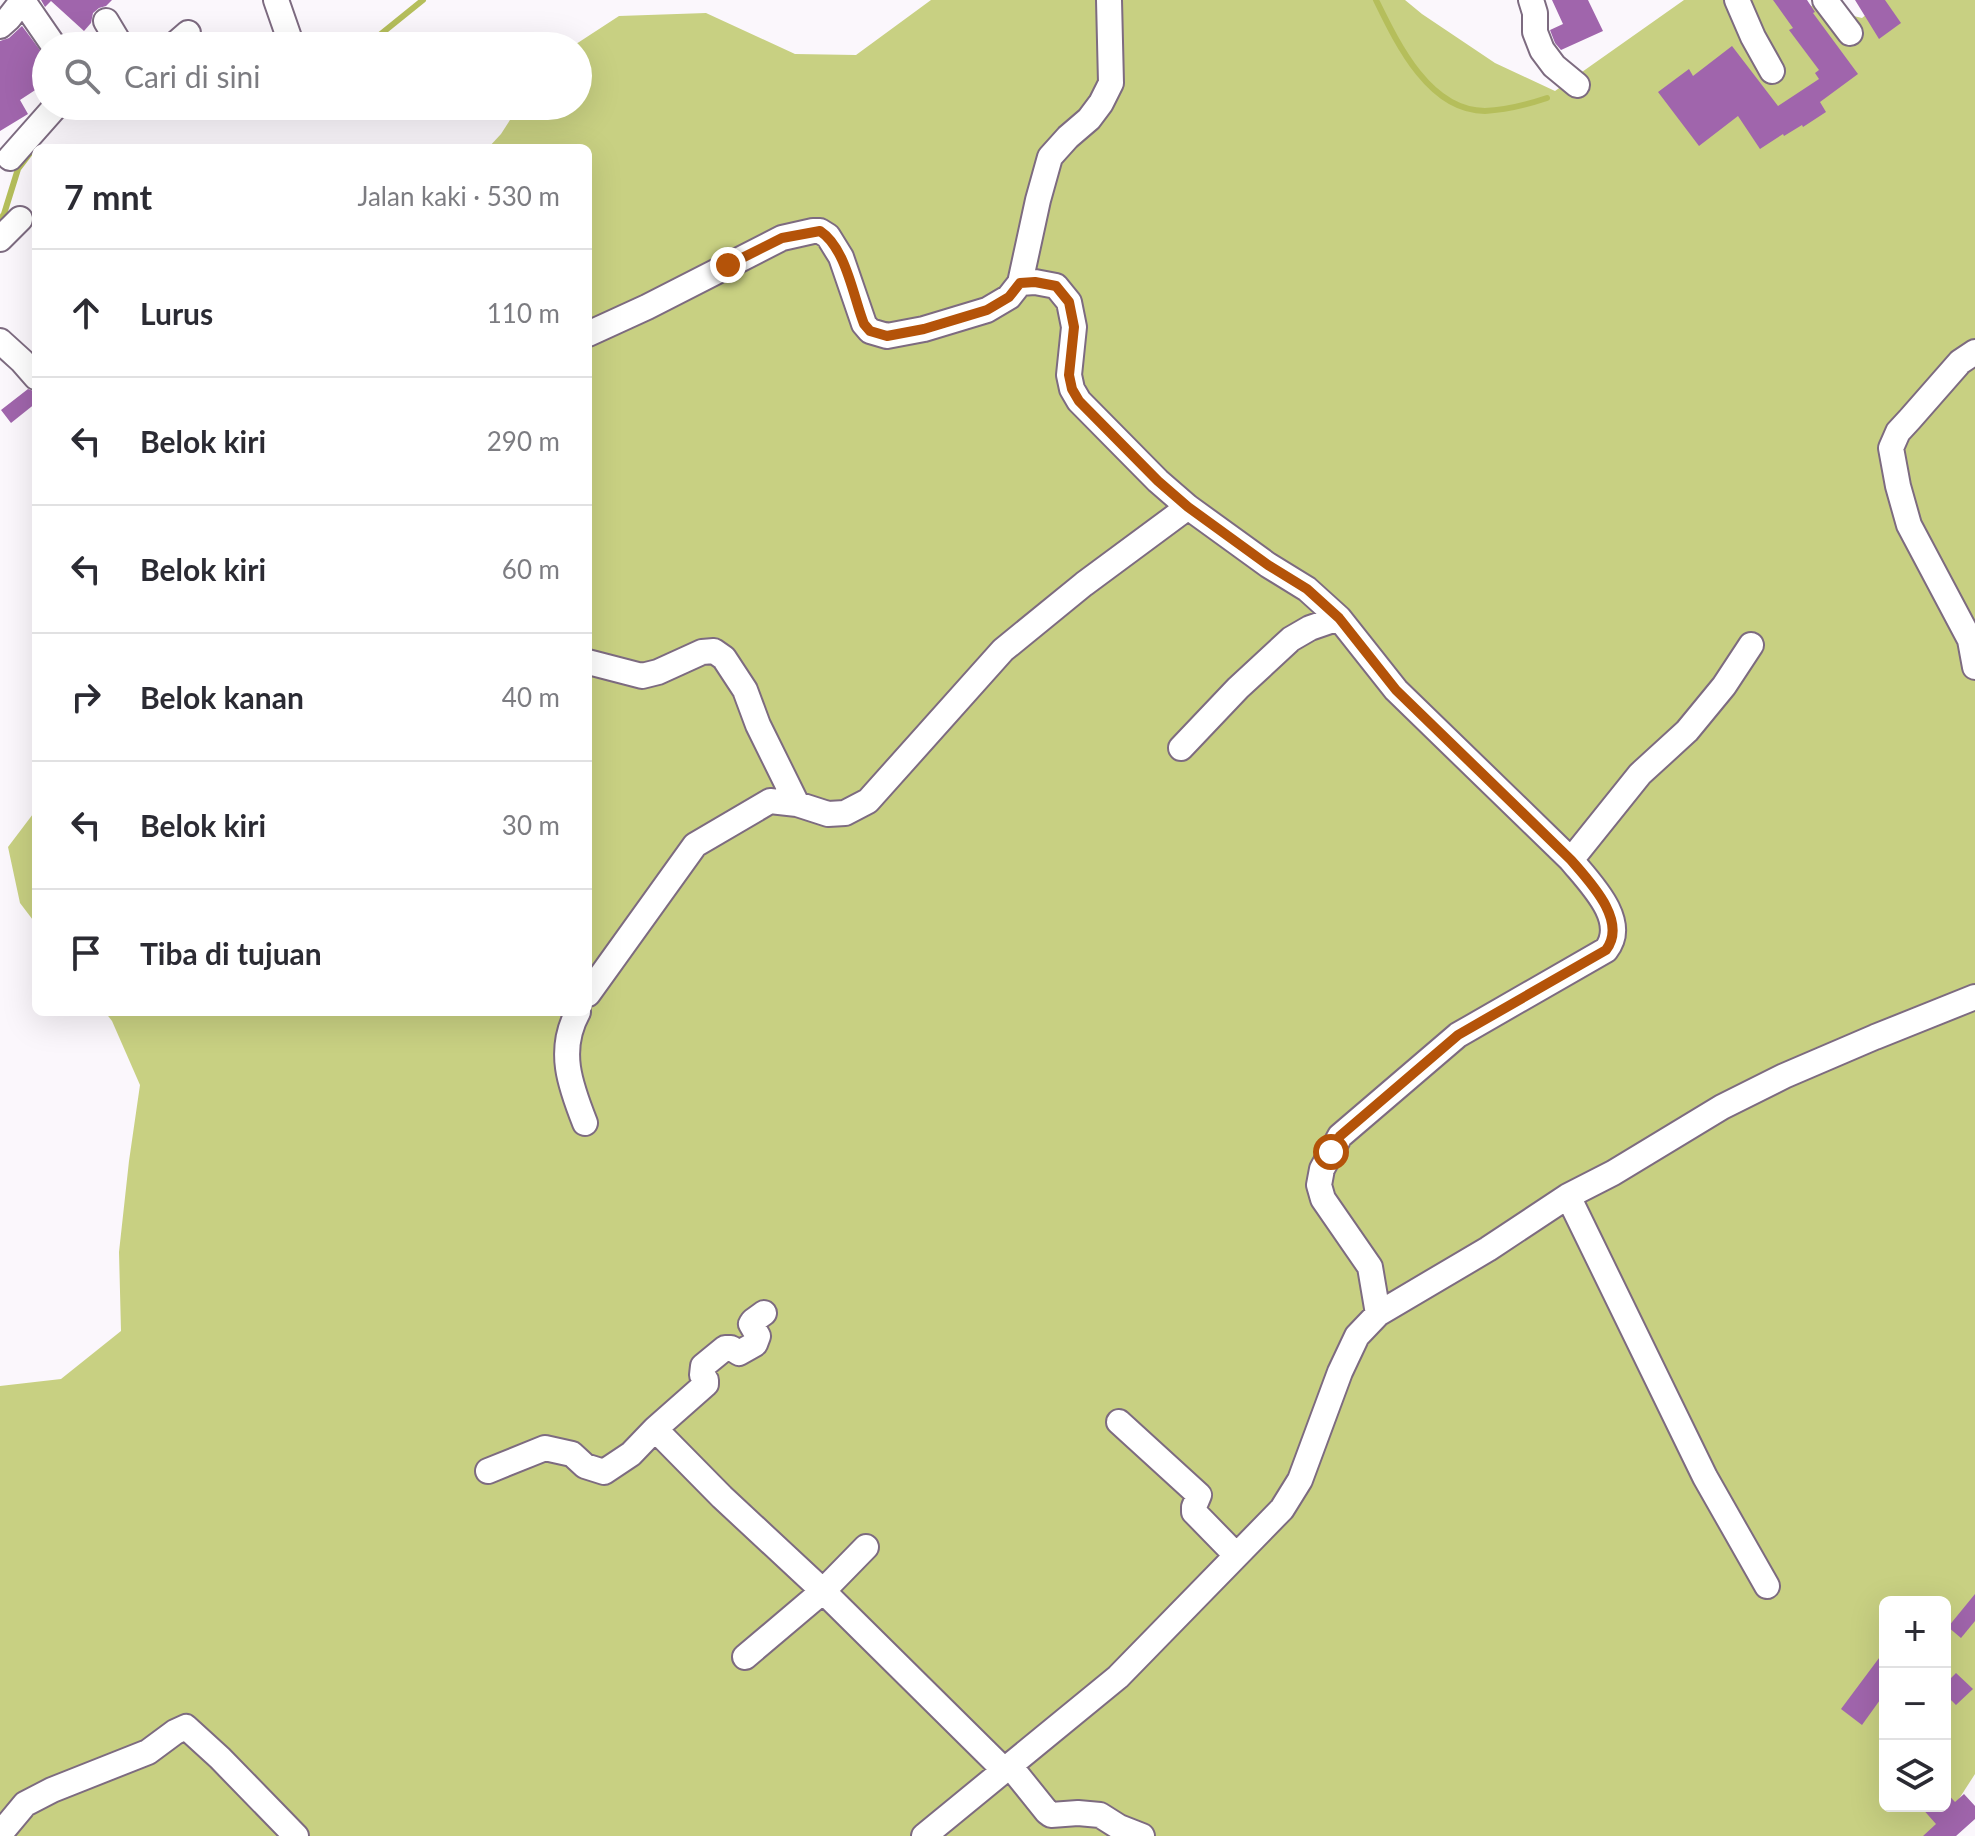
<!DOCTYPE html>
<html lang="id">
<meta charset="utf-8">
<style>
:root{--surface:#fff;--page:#f2f2f3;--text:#2b2b33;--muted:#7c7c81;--line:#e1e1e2}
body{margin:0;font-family:Lato,sans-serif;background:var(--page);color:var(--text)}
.controls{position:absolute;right:24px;bottom:24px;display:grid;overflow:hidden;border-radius:12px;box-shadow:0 8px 32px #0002}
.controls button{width:72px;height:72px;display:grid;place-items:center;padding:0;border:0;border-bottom:2px solid var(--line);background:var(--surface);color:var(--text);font:40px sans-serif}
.stop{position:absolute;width:24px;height:24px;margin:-18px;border:6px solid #b45309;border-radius:50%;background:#fff}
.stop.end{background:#b45309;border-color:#fff;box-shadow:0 2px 8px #0008}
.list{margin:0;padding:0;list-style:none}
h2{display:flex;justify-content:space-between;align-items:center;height:104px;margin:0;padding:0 32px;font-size:34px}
h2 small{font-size:26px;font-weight:400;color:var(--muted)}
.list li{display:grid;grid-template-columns:52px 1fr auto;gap:24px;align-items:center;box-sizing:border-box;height:128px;padding:0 32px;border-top:2px solid var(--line)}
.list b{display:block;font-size:30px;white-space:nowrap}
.list em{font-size:26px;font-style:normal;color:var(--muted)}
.icon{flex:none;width:44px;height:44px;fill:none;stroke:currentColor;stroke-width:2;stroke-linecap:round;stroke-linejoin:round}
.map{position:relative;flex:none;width:1975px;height:1836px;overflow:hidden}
.search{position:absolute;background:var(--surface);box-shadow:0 8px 32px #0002;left:32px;top:32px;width:560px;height:88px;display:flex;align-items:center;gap:20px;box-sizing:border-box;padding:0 28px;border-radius:44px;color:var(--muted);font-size:30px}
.panel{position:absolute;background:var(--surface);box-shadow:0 8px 32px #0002;left:32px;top:144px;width:560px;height:872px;border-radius:12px}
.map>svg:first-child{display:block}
</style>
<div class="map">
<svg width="1975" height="1836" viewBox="0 0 1975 1836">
<rect width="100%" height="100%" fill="#fbf7fc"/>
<!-- green -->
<path fill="#c8d082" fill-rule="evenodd" d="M931,0H1405L1422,14L1495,63L1555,91L1684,0H1787L1862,18L1884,0H1975V1774L1935,1836H0V1386L61,1379L121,1331L119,1252L129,1161L140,1085L112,1021L105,1012H588V148H488L501,134L519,106H578V46H573L619,16L706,13L795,54L856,55ZM1885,1602H1945V1806H1885Z
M36,810V924L20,903L8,847Z"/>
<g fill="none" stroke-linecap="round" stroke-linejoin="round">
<!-- stream -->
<path stroke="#b5be5b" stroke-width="6" d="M1376,0C1397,43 1429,111 1485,111C1504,110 1529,104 1547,98
M190,46H221
M366,46L423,0
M0,220L4,214L18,169L34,148"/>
</g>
<!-- building -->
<path fill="#a065ac" d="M41,0H112L106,6L99,8L93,13L91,23L84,31L51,1L45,7Z
M1552,0H1588L1603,31L1561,50L1555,43L1550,30L1563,24Z
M1773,0H1807L1815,12L1813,13L1858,74L1820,102L1826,112L1803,127L1802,125L1784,136L1783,134L1760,149L1738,116L1699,146L1658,92L1689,69L1693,76L1732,46L1778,106L1819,79L1815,73L1819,70L1789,30L1793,28Z
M1855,0H1885L1901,23L1879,39Z
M22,26L46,58V83L20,100L28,114L0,131V41L9,38Z
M28,389L36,392V403L11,423L1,410Z
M1975,1594V1621L1961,1638L1948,1627Z
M1885,1650V1693L1862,1725L1841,1709Z
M1956,1673L1973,1689L1956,1705L1945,1694V1684Z
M1945,1791L1955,1802L1964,1794L1975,1806V1819L1956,1836H1923L1936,1824L1920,1806H1945Z"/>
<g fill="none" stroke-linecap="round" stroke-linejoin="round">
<!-- minor casing -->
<g stroke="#7d6b80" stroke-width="28">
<path id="minor" d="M276,0L292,46
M1531,0L1535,13V32L1542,50L1554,66L1577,85
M1737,0L1753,37L1772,71
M1825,0L1850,33
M23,1L54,46
M106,21L121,46
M0,26L9,18L23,0
M173,46L188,33
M10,158L56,106
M0,239L20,219
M1020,283L1038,200L1050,157L1068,137L1089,119L1101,103L1111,83L1109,0
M588,334L647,307L782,238L813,231H820L828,236L841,257L864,324L870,331L887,336L924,329L987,310L1009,297L1020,283L1035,282L1056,286L1069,302L1074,327L1069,375L1072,389L1079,401L1158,481L1188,507L1268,565L1307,589L1339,618L1396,690L1571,860C1590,883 1629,921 1606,950L1458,1035L1340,1136L1322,1169L1319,1185L1323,1199L1370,1267L1378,1314
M0,341L22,361L36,377
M1975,352L1960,362L1910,419L1898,432L1891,448L1898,486L1909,525L1970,640L1975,667
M588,662L642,676L658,672L702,652L714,651L724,658L745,690L758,725L797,804
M1181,748L1238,688L1291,639L1310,628L1339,618
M1571,860L1640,774L1687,731L1724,686L1751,645
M588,994L695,845L770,801L797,804L828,814L845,813L868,801L1003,650L1084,584L1188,507
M578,1012C557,1050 570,1085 585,1123
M1568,1196L1705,1477L1767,1586
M764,1313L753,1321L751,1324L758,1336L755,1344L739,1353L731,1348H725L703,1366L702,1375L706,1380V1384L655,1429L722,1497L823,1591L1005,1771
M1119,1422L1199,1495L1194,1507V1512L1236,1555
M488,1471L545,1448L572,1454L585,1466L604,1472L631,1454L655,1429
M745,1657L823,1591L866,1547
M1010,1766L1047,1812L1051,1815L1078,1813L1100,1815L1119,1827L1142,1836
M0,1834L25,1804L52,1790L148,1752L175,1732L186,1727L220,1758L296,1836
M924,1836L1118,1677L1282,1509L1300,1480L1340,1372L1357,1336L1378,1314L1488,1249L1568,1196L1613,1173L1722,1107L1784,1076L1875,1037L1975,997"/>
</g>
<!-- minor -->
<use href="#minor" stroke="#fff" stroke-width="24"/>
</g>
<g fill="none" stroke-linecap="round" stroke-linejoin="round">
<!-- route -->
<path stroke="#b45309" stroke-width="10" d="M728,265L782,238L820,231C846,248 853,296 864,324L870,331L887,336L924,329L987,310L1009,297L1020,283L1035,282L1056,286L1069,302L1074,327L1069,375L1072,389L1079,401L1158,481L1188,507L1268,565L1307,589L1339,618L1396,690L1571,860C1590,882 1628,921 1606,950L1458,1035L1340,1136L1331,1152"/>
</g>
</svg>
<div class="controls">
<button>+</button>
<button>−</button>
<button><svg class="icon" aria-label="layers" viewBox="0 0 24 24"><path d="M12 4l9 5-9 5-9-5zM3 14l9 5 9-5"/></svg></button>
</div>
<div class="stop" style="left:1331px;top:1152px"></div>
<div class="stop end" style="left:728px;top:265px"></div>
<div class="search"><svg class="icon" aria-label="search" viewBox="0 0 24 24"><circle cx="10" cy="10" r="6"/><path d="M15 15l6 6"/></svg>Cari di sini</div>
<section class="panel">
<h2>7 mnt<small>Jalan kaki · 530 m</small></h2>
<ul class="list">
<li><svg class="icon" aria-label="ahead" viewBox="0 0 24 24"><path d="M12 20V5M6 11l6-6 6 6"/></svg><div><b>Lurus</b></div><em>110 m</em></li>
<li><svg class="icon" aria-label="left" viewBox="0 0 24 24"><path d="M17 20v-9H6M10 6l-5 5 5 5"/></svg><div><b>Belok kiri</b></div><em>290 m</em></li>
<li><svg class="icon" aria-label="left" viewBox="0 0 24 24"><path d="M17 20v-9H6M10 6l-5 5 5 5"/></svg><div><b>Belok kiri</b></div><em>60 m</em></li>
<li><svg class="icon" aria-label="right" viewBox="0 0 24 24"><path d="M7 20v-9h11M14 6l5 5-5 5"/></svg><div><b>Belok kanan</b></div><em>40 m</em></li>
<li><svg class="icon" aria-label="left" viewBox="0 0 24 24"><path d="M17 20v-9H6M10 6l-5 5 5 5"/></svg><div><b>Belok kiri</b></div><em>30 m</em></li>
<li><svg class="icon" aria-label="arrive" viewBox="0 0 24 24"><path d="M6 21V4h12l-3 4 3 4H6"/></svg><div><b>Tiba di tujuan</b></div></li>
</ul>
</section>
</div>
